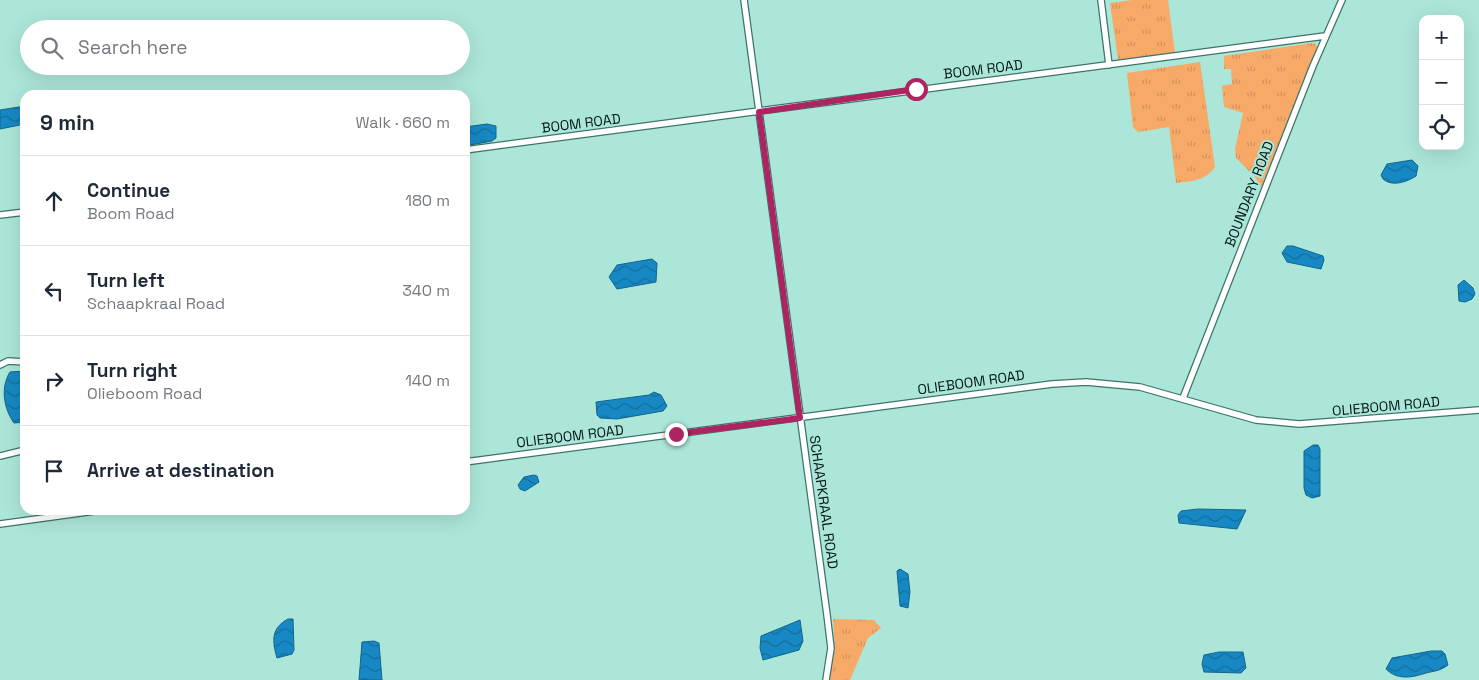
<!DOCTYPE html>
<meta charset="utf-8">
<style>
:root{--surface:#fff;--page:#f6f6f7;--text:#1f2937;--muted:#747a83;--line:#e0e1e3}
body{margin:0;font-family:"Space Grotesk",sans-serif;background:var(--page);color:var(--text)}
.controls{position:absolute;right:15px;top:15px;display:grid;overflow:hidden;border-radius:10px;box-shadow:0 5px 20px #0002}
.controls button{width:45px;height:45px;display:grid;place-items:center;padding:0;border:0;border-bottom:1px solid var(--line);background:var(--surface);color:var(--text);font:25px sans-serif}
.stop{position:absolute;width:15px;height:15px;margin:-11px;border:4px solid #ae2362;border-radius:50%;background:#fff}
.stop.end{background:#ae2362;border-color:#fff;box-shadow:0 1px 5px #0008}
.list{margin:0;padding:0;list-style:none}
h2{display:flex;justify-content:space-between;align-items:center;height:65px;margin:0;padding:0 20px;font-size:21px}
h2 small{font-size:16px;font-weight:400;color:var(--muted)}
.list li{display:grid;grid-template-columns:32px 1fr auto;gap:15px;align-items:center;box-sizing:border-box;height:90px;padding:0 20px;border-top:1px solid var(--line)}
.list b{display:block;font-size:19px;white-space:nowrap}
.list p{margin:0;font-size:16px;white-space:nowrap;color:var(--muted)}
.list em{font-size:16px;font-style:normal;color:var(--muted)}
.icon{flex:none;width:28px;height:28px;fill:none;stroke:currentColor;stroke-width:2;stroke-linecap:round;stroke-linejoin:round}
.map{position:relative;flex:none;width:1479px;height:680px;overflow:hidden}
.search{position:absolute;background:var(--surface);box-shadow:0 5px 20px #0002;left:20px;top:20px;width:450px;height:55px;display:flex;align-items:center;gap:12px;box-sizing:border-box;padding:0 18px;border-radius:28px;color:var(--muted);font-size:19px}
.panel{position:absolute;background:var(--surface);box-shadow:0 5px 20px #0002;left:20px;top:90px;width:450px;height:425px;border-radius:15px}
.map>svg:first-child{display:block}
</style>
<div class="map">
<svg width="1479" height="680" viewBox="0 0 1479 680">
<defs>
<pattern id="grass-tufts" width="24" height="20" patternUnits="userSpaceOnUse" patternTransform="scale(1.25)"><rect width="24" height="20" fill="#f7a968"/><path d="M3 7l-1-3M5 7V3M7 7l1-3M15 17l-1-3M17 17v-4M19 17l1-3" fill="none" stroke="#d29159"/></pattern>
<pattern id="water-waves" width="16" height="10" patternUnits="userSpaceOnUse" patternTransform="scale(1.25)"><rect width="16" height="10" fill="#1788c3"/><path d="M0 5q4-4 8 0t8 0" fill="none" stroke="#126e9d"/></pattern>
</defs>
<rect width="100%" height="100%" fill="#ace6d9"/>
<!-- grass -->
<path fill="url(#grass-tufts)" d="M1132,0H1168L1175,53L1118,60L1110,3Z
M1312,43L1316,44L1317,48L1261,187L1255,177L1236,158L1235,149L1243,113L1224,107L1222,86L1232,84L1231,69H1224V56Z
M1200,62L1215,167C1205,181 1192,181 1176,183L1169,127L1138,132L1133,127L1127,73Z
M833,619L874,620L881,628L868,638L850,680H827L835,649Z"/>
<!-- water -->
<path fill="url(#water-waves)" stroke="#10668e" d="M25,106V124L0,129V110Z
M487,124L496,126V138L492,141L465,146V127Z
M1412,160L1418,166L1416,176C1407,182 1392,187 1383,179L1381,175L1387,164Z
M1287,246H1293L1323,256L1324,260L1321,269L1287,262L1282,253Z
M652,259L657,263L656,282L617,289L609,277L617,265Z
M1464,280L1473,288L1475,294L1472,299L1465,302L1459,301L1458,285Z
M25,371V422L14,423C4,409 0,388 10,372Z
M654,392L661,395L667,406L663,411L617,419L600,418L597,415L596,402L649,395Z
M1313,445H1318L1320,449V496L1312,498L1306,495L1304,488V451Z
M534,475L537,476L539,482L525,491L520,489L518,485L524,477Z
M1198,509L1246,510L1237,529L1179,523L1178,515L1181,511Z
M900,569L908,574L910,592L908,608L900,606L897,571Z
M288,619H293L294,650L292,654L277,658C272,641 271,628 288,619Z
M800,620L803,641L799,650L763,660L760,648L761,636Z
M374,641L379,643L382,680H359L362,642Z
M1431,651H1442L1445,654L1448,665C1440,671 1434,671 1426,673C1411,678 1397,680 1386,669L1392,658Z
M1219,652H1243L1246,668L1241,673L1204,672L1202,664L1204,655Z"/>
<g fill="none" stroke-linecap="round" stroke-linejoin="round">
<!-- street casing -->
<g stroke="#3c7469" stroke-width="8">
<path id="street" d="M744,0L827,615L831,648L826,680
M1101,0L1109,65
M465,150L1325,36
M0,215L25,212
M0,365L8,361L25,362
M1183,398L1313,66L1342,0
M0,456L25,450
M465,462L1052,384L1086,382L1140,387L1256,420L1299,424L1479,410
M0,524L102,510"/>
</g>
<!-- street -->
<use href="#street" stroke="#fff" stroke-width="5.5"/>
</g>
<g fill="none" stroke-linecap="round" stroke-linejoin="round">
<!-- route -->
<path stroke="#ae2362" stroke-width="6" d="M676,434L800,418L759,112L916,89"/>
</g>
<g text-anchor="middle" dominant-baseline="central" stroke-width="4" stroke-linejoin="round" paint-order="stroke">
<!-- street labels -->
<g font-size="14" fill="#011713" stroke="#ace6d9">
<text transform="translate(983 69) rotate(-7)">BOOM ROAD</text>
<text transform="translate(581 123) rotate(-7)">BOOM ROAD</text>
<text transform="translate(1249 194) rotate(-69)">BOUNDARY ROAD</text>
<text transform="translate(971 382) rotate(-8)">OLIEBOOM ROAD</text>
<text transform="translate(1386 406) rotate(-5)">OLIEBOOM ROAD</text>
<text transform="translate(570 436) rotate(-7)">OLIEBOOM ROAD</text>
<text transform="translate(824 502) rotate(82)">SCHAAPKRAAL ROAD</text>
</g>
</g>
</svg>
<div class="controls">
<button>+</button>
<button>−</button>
<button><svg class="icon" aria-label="locate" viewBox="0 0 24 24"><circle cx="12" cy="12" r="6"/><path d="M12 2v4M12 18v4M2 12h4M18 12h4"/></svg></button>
</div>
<div class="stop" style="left:916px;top:89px"></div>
<div class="stop end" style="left:676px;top:434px"></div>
<div class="search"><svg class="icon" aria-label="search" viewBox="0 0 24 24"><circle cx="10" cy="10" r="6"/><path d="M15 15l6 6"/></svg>Search here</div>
<section class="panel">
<h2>9 min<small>Walk · 660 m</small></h2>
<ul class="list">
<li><svg class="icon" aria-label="ahead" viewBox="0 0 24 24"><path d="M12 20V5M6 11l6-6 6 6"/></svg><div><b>Continue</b><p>Boom Road</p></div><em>180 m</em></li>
<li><svg class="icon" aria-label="left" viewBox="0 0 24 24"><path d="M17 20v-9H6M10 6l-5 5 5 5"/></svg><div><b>Turn left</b><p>Schaapkraal Road</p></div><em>340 m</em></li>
<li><svg class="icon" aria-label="right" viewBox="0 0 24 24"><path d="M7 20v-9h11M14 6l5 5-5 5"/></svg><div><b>Turn right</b><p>Olieboom Road</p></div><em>140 m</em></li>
<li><svg class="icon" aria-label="arrive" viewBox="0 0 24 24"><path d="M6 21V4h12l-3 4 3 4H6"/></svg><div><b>Arrive at destination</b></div></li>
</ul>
</section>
</div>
